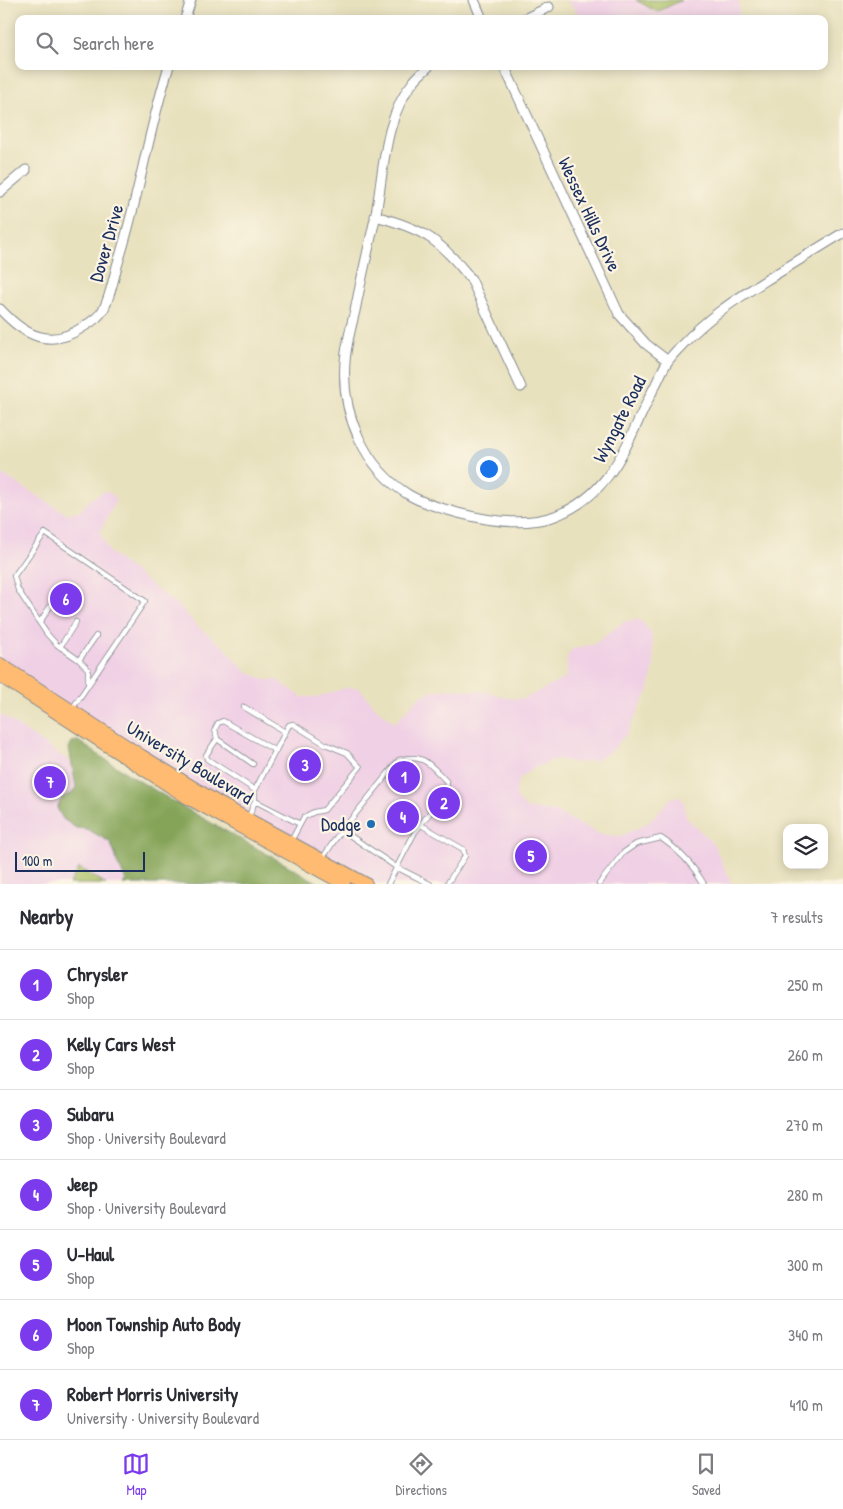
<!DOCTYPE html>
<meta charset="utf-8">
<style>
:root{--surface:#fff;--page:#f2f2f3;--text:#2b2b33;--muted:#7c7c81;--line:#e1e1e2;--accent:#7c3aed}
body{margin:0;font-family:"Patrick Hand",sans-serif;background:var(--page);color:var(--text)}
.controls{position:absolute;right:15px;bottom:15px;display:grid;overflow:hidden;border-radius:10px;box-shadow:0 2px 12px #0003}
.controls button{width:45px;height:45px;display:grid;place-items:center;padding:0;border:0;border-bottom:1px solid var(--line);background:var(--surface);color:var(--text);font:25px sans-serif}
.scale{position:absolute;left:15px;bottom:12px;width:130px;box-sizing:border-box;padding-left:5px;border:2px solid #1b2f5e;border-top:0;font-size:14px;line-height:18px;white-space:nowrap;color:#1b2f5e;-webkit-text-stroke:4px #fcf5e5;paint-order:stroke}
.you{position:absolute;left:488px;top:468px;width:18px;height:18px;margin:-12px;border:4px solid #fff;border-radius:50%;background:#1a73e8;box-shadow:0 0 0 8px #1a73e833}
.badge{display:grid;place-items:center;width:32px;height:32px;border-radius:50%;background:var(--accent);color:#fff;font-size:16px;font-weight:700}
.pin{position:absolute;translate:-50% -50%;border:2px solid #fff;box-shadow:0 1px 5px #0006}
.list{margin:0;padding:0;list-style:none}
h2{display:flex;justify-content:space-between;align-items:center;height:65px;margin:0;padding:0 20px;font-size:21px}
h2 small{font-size:16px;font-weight:400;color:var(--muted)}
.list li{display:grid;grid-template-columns:32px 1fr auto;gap:15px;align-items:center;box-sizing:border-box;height:70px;padding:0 20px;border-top:1px solid var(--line)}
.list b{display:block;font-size:19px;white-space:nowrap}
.list p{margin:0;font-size:16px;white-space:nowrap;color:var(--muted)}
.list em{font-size:16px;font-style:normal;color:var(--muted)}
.icon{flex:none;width:28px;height:28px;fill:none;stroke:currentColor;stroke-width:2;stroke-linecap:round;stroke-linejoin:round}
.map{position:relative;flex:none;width:843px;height:884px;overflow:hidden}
.search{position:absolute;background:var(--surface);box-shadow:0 2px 12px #0003;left:15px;right:15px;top:15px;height:55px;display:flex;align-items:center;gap:12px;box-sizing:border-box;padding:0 18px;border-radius:10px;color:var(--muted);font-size:19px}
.sheet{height:555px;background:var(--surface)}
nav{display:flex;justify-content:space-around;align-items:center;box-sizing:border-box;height:70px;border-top:1px solid var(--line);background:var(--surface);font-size:14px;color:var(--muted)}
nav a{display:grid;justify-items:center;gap:2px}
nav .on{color:var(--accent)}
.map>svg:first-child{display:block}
</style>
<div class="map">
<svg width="843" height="884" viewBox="0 0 843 884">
<rect width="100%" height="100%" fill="#fcf5e5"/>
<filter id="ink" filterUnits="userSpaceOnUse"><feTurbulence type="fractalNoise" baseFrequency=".02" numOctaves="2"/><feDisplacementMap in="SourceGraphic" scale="10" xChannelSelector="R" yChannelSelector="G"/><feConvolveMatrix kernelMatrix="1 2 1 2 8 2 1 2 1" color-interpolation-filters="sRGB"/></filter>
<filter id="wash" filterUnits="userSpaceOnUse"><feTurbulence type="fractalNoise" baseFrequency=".0096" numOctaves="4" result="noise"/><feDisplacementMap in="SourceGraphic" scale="20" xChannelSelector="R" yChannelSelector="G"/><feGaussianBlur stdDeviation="1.12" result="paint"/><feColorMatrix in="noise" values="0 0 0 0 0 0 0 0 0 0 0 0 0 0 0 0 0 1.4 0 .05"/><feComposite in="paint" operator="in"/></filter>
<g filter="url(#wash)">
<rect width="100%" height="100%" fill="#e8e1be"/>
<!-- built -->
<path fill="#f0d0e5" d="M567,0H739V19H583Z
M0,473L67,514L81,510L91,499L105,491L112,494L116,500L100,532L109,552L181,608L196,625L226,649L245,671L266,680H277L302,697H317L346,688H359L378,710L395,723L419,697L433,691L451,689L486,692L509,698L523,699L564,679L567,676V657L572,649L595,644L623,622L636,619L642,622L651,632L654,666L648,691L627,733L613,750L597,760L576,763L556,759L532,769L520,778L517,785L516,797L526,808L556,812L599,834L620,836L648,823L671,798L679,796L684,802L686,817L714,845L732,884H366L291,844L0,664Z
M0,714L163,825L220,884H0Z"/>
<!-- green -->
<path fill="#a7bd62" stroke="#617660" d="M636,0H682L657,12Z
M79,868L106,884H69Z"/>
<!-- forest -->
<path fill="#85a458" stroke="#506a5b" d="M78,741C155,795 239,837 320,884H123L126,880L117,863L116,857L110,842L87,829L76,828L63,819L57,808L62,798L72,793L76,787L69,748L72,742Z"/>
</g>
<g filter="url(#ink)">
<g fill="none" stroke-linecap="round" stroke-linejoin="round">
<!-- lane casing -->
<g stroke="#82888e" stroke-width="6">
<path id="lane" d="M40,622L51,605
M60,647L76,622
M88,683V669L79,660L96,636
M244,707L285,732
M72,709L145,601L45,533L14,576L18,590L47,634L56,644L79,660
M217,739L206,755L207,759L255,790
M253,764L217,739L215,729L218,723L223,721L276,751
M255,801L300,824
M248,819L255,801V790L289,725L293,724L325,744L347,753L360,767L324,810L314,812L304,817L291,841
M421,825L463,849L465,856L447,884
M342,830L396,867L430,884
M322,859L336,838L399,760C425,753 430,765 447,782L446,792L415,832L388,884
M599,884L623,853L636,844L661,838C679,850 693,865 704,884"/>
</g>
<!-- street casing -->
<g stroke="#82888e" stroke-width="11">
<path id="street" d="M474,0L482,19
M185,19L191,0
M524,19L549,7
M429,66C424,71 418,76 414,81C383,118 384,174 375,219C368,250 361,280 355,311C351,327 346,345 345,362C341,413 364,468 409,495C424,504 441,508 458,513C488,521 524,527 555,516C616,493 629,435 656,384C660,376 663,368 668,361C672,355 677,350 682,345C708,317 735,300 768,279C793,264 818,248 843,233
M504,66L619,314L646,344L668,361
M0,192L26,170
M375,216C424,229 440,240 471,279L521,387
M0,309C24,335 50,350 83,327C90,323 99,317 103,310C109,300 114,278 117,266C138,201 148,132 169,66"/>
</g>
<!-- primary casing -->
<g stroke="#82888e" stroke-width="14">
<path id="primary" d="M0,664L142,756L222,805L366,884
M0,676L188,798L344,884"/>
</g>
<!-- lane -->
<use href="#lane" stroke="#fff" stroke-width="4.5"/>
<!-- street -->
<use href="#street" stroke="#fff" stroke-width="9"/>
<!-- primary -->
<use href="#primary" stroke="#febb71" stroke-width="12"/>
</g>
</g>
<!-- markers -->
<circle fill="#1f6fb2" stroke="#fcf5e5" stroke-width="2" cx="371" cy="824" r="5"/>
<g text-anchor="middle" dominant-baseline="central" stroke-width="4.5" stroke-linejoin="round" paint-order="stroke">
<!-- street labels -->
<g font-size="19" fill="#1b2f5e" stroke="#fcf5e5">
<text transform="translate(590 214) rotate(65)">Wessex Hills Drive</text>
<text transform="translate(106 243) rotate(-74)">Dover Drive</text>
<text transform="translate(619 419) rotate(-63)">Wyngate Road</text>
<text transform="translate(190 762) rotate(31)">University Boulevard</text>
</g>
<!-- poi labels -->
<g font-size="19" fill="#1b2f5e" stroke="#fcf5e5" text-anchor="end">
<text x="361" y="824">Dodge</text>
</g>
</g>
</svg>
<div class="controls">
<button><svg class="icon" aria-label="layers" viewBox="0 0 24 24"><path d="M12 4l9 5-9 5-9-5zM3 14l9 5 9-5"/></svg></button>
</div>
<div class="scale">100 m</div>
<div class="you"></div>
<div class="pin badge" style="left:404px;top:777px">1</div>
<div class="pin badge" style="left:444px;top:803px">2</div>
<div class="pin badge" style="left:305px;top:765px">3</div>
<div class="pin badge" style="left:403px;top:817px">4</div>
<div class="pin badge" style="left:531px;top:856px">5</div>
<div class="pin badge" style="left:66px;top:599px">6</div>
<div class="pin badge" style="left:50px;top:782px">7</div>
<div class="search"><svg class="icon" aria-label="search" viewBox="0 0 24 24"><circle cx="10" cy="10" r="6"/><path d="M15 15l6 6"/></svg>Search here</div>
</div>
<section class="sheet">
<h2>Nearby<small>7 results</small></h2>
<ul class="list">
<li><span class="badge">1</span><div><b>Chrysler</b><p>Shop</p></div><em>250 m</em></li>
<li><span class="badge">2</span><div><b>Kelly Cars West</b><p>Shop</p></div><em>260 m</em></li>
<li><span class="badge">3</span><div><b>Subaru</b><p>Shop · University Boulevard</p></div><em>270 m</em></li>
<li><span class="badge">4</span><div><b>Jeep</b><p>Shop · University Boulevard</p></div><em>280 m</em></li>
<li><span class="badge">5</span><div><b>U-Haul</b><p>Shop</p></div><em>300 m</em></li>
<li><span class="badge">6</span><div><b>Moon Township Auto Body</b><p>Shop</p></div><em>340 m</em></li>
<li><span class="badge">7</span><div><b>Robert Morris University</b><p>University · University Boulevard</p></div><em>410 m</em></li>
</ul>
</section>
<nav>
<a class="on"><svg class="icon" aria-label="map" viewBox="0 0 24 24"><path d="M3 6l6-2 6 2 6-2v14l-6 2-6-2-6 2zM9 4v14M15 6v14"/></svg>Map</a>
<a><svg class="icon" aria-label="directions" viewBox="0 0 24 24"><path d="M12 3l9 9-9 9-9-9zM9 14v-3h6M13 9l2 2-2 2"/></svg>Directions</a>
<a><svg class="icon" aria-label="saved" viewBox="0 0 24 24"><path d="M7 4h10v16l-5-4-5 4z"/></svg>Saved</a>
</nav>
